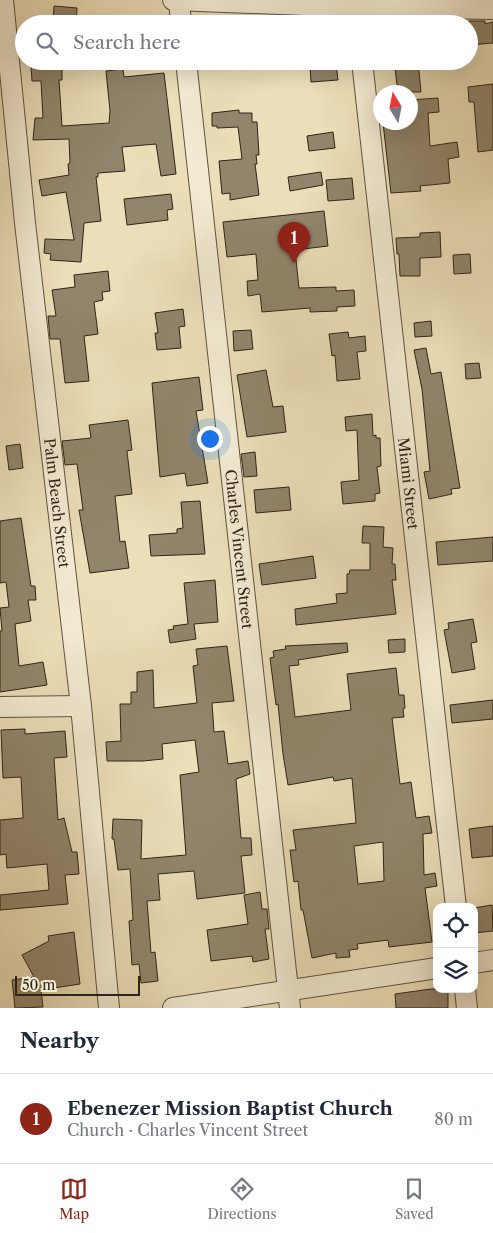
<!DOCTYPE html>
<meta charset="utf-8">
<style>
:root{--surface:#fff;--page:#f6f6f7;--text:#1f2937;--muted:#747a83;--line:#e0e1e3;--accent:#8f2418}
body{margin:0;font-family:"Libre Caslon Text",serif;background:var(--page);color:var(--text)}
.controls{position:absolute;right:15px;bottom:15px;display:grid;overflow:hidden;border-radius:10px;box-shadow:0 5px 20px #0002}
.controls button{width:45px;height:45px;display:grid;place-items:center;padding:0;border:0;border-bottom:1px solid var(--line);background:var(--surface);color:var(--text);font:25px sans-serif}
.compass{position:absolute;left:373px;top:85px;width:45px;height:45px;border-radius:50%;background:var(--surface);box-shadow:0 5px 20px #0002;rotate:350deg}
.scale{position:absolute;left:15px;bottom:12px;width:125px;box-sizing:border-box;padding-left:5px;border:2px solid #2f2518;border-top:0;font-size:14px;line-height:18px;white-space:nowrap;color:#2f2518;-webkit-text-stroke:4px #f2ead1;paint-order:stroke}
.you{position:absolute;left:209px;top:438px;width:18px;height:18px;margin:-12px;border:4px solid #fff;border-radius:50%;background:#1a73e8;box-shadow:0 0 0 8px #1a73e833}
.badge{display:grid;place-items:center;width:32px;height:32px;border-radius:50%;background:var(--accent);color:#fff;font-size:16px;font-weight:700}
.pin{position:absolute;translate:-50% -41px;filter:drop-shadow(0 1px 2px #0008)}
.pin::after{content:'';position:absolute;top:26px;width:18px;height:15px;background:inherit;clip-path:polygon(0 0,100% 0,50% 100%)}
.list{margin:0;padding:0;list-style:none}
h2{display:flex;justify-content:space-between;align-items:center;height:65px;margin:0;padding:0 20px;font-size:21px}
h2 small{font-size:16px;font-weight:400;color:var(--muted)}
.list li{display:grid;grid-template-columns:32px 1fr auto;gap:15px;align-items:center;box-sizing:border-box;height:90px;padding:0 20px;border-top:1px solid var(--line)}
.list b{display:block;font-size:19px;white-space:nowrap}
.list p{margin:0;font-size:16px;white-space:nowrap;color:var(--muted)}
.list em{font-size:16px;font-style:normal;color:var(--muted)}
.icon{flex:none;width:28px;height:28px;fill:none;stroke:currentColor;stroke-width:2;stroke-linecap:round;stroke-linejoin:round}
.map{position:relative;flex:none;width:493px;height:1008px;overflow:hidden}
.search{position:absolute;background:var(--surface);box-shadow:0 5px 20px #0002;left:15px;right:15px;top:15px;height:55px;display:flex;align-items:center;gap:12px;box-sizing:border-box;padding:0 18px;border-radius:28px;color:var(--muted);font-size:19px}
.sheet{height:155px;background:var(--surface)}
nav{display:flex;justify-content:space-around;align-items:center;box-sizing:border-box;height:70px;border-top:1px solid var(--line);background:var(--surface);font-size:14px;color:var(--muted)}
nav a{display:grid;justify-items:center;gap:2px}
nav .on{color:var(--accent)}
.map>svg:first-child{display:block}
</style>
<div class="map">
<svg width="493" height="1008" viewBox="0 0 493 1008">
<rect width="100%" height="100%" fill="#ebdeb8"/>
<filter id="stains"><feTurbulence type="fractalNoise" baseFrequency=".004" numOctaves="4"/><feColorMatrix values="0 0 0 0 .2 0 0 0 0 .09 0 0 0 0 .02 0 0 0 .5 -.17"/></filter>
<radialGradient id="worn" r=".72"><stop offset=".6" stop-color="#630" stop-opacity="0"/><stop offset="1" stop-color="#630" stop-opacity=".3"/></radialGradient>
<!-- building -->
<path fill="#91856b" stroke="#2f2518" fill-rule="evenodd" d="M54,6L77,8L76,24H53Z
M469,21H485V24L493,22V43L469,45Z
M37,61H62V80H59L62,126L109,123L110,111L106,71L123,69L124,77L164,73L176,174L161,176L156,144L122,147L125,171L98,173V177H96L101,221L84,223L81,262L50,260L51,254L44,253L45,239L74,240L66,192L42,196L39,180L69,175L68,164L70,163L69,139L33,140L35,118H43L41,81H32L31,66H37Z
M394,61H418L421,92H398Z
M336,64L338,80L311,82L310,66Z
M493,84V150L478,152L474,102H469L468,87Z
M438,98L439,112L428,113L430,146L457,142L459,157L448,159L450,183L420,186L421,191L391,193L383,123L410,122V100Z
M239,110V113H252V122H257L259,155H256L257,164H255L259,195L230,200V193L222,194L219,161L242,159L238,127L217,128V126H212V113Z
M333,132L335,148L309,151L307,136Z
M321,172L323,185L290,191L288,177Z
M352,178L354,199L328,201L326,180Z
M171,194L173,209L167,210L168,220L127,225L124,199Z
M324,211L328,246L295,250L299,288L336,287V291L354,290L355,306L337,307V311L310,312V308L262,312L260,294L248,296L247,281L258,280L256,254L227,257L223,222Z
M440,232L441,257L420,258V276H400L399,254H397L396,238L420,237V233Z
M470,254L471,273L454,274L453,255Z
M108,271L110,291L102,292L103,300L94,302L98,334L84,336L89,381L65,383L60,339H50L48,316H56L52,290L75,287L74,275Z
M183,309L185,326L179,327L181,348L157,350L155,333H158L155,313Z
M431,321L432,336L415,337L414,323Z
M251,330L253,349L234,351L233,331Z
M348,332L349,338L365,336L366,351L357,352L360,379L337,381L335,355L332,356L329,334Z
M426,348L431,374L441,372L460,488L451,489L452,494L429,499L424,472L430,471L422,389L414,350Z
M479,363L481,378L466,379L465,364Z
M266,370L273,407L283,406L286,432L247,437L237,375Z
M199,377L203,410L196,411L208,483L187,486L185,473L160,477L152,383Z
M372,414L373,436L376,435V438H380L381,466L377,467L380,493L375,494V501L343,504L341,482L359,480L357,430L346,431L345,417Z
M128,420L132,450L127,451L132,494L115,496L120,542L125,541L129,568L90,573L79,510H83L77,464L65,465L62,441L91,438L89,425Z
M20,444L23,468L9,470L6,446Z
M255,452L257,476L244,477L241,454Z
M289,487L291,510L256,513L254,490Z
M200,501L205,554L151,556L149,535L177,533V529L183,528L181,502Z
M21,518L31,586H35L36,600H28L31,621L15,624L19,666L43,662L47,685L0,692V631H2L0,608L9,607L6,582L0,583V521Z
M363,526L384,527L383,547L393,548L392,564H395L396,580H392L396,614L296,625L295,609L337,603L336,594L347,593V574H349L350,570H370V543H362Z
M493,537V561L438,565L436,542Z
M313,556L316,578L262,585L259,564Z
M215,580L218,622L194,624L196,639L170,643L168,630L174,629L173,626L188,624L184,583Z
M473,619L477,642L471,643L475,669L452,673L444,630L449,629L448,623Z
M405,639V652L389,653L388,640Z
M347,643L348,652L298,660L299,665L289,666L295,717L351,710L347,674L396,668L399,695H404L405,708L403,709L404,717L392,718L400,784L411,782L416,818L429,816L432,833L423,834L424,875L435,873L437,886L425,888L432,942L389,947L388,940L357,944L358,949L349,950L350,957L336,958V953L312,958L303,910H301L298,881L294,882L290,850H296L293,830L356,823L352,778L334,781L333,777L288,785L283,754L278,704L276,705L270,658L274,657L273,651L286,649L285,646ZM383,842L384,881L358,884L354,846Z
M227,646L234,701L212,703L214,732L224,731L228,764L248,761L250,774L236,779L241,838H251L252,855L241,856L245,893L197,899L194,871L158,874L160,900L147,901L151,953L155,952L158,981L141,983L139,964L132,965L129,921L133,920L130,869L118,870L114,839H112L113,819L142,820L141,859L186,855L180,775L199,772L195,740L162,744L163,759L143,761H107L106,742L121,741L120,704H131V692H137V672L153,670L154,708L197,703L193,666L198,665L196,649Z
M493,700V719L452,723L450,705Z
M25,729V734L65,731L67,757L54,758L58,820L64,818L72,852H77L79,874L65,875L68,904L0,910V895L49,890L47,864L7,868L6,854L0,855V820L23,818L21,777L3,778L1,730Z
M493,826V856L472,858L469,829Z
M260,892L262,909H267L269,929H265L269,959L253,962L252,956L211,961L207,930L248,924L244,895Z
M492,905L493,931L474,933V908Z
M74,932L80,984L41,990L43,1007L15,1008L12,980L34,977L22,955L49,941L48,936Z
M431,989H448V1008H396L395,994Z"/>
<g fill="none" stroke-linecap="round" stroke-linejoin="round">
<!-- minor casing -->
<g stroke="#5e5340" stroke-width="22">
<g id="minor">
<path id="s1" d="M3,0L25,223L81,706L109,1008"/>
<path d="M173,0L356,7L493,9"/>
<path d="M179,0L181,24"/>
<path id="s2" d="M186,61L290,1008"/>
<path id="s3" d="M362,61L456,907"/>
<path d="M0,707L81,706"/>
<path d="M474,963L493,960"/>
<path d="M465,989L467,1008"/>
<path d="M173,1008L437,968"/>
</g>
</g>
<!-- minor -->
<use href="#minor" stroke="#f2ead1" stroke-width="20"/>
</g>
<g text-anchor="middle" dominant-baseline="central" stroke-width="4" stroke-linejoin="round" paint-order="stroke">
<!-- street labels -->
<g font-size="15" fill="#2f2518" stroke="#f2ead1">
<text stroke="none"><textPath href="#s3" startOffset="425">Miami Street</textPath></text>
<text stroke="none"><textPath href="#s1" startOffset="506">Palm Beach Street</textPath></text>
<text stroke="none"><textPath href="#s2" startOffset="491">Charles Vincent Street</textPath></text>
</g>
</g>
<rect width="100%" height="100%" filter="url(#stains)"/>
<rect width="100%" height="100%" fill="url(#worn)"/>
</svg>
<div class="controls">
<button><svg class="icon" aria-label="locate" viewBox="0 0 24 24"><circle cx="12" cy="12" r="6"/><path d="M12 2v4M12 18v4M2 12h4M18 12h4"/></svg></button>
<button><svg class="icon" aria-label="layers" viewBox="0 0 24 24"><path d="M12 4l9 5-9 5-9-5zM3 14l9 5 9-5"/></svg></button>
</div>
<svg class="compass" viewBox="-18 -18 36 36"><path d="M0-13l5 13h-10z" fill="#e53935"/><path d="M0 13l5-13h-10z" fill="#747a83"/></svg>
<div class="scale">50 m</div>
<div class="you"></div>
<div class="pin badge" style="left:294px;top:263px">1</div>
<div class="search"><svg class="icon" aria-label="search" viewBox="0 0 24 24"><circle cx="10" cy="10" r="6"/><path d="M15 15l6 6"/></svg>Search here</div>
</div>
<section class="sheet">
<h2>Nearby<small></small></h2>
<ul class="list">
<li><span class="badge">1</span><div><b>Ebenezer Mission Baptist Church</b><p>Church · Charles Vincent Street</p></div><em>80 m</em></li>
</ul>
</section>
<nav>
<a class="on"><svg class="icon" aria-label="map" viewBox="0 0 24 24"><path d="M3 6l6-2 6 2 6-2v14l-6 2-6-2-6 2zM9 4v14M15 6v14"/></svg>Map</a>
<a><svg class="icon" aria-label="directions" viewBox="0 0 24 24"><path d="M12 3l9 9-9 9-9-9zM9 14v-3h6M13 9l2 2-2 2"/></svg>Directions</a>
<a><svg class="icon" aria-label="saved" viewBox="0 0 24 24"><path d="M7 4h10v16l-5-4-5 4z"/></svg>Saved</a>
</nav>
